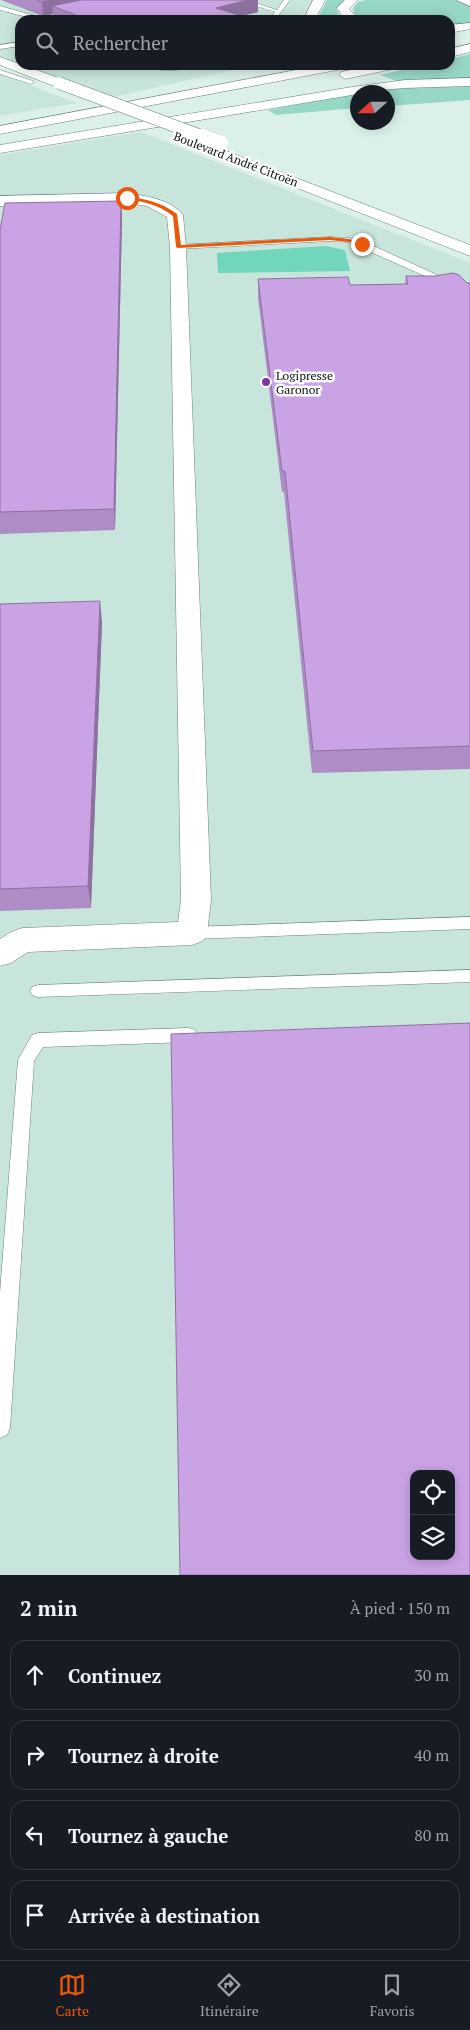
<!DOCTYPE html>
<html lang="fr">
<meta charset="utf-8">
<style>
:root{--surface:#171b24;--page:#20242c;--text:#f1f3f6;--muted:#9ea1a6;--line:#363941;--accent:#ea580c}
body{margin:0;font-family:"PT Serif",serif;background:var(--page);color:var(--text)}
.controls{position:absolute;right:15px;bottom:15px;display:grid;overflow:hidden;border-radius:10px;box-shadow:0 2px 12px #0003}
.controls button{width:45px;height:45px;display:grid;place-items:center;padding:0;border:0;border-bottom:1px solid var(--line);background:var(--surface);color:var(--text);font:25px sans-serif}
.compass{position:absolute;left:350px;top:85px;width:45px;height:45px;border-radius:50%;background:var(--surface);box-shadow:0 2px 12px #0003;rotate:249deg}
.stop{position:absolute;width:15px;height:15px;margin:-11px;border:4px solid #ea580c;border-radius:50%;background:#fff}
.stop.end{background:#ea580c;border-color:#fff;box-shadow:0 1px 5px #0008}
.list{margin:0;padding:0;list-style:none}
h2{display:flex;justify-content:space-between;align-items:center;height:65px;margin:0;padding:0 20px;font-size:21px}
h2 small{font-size:16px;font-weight:400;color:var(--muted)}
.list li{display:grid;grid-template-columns:32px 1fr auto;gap:15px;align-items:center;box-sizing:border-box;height:70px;margin:0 10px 10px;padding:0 10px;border:1px solid var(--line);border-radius:15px}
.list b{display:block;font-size:19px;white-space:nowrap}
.list em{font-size:16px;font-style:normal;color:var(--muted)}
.icon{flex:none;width:28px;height:28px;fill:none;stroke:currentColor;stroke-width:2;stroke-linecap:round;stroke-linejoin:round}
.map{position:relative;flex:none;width:470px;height:1575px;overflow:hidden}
.search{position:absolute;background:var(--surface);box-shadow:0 2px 12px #0003;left:15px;right:15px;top:15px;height:55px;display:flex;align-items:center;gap:12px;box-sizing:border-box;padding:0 18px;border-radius:15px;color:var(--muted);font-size:19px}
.sheet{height:385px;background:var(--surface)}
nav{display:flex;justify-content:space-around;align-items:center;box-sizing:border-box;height:70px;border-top:1px solid var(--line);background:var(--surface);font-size:14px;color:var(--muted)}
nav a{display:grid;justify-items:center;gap:2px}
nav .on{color:var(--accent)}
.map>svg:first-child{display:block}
</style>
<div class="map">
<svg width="470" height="1575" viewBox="0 0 470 1575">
<rect width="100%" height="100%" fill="#dcf0ea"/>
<!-- built -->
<path fill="#c8e5dc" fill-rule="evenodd" d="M0,0H311L300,20H20V64L0,57Z
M22,65H245L233,70L109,98Z
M0,74L77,103L0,116Z
M141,132L470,263V1575H0V155ZM414,1474H451V1556H414Z"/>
<!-- green -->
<path fill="#97d7c5" d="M327,0H345L336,9L340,17L346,20H317Z
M365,0H453L470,4V23L450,26V20H363L355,15L353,8L358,2Z
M470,54V79L397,81L380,75L423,65H450V59Z
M470,84V100L388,106V92H358L357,108L276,115L268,110L353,93L405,86Z"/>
<!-- water -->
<path fill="#72d6bd" d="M326,246L345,250L350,271L218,273L217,253Z"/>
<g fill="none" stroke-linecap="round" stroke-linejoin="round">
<!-- service casing -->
<g stroke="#6f817b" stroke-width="1">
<path id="service" d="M238,0H247L277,10L284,0H290L275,20H269L275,12Z
M0,6L43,18L71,11L74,13C50,26 24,16 0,10Z
M20,42V46L0,49V45Z
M142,65H196C183,72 155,72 142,65Z
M0,70L33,81L34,82L31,84L0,74Z
M330,237L349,238L365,242L470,290V296L348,242L330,241L178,249L174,247L178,245Z
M470,917V929L192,939L187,937L184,933L187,929L192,927Z
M470,970V982L38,997L32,995L30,991L32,987L38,985Z
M189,1028L195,1030L197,1035L195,1040L189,1042L43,1047L34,1061L10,1428L7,1435L0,1438V1293L18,1060L32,1035L38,1033Z"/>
</g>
<!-- minor casing -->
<g stroke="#6f817b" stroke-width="1">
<path id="minor" d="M127,193C145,196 171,199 183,215L186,247L211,900L207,933L203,941L192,945L28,952L11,963L0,966V939L11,932L22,928L178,922L181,900L170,247L167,217L147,206L127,203L0,206V196Z"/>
</g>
<!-- secondary casing -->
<g stroke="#6f817b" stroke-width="1">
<path id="secondary" d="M0,57L64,80L65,83L64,86H54L0,65Z
M203,142L470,245V256L198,149L196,146L198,143Z"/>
</g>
<!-- motorway casing -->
<g stroke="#6f817b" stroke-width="1">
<path id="motorway" d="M313,0H325L315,20H303Z
M345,0H358L349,9L359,20H345L337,8Z
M456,0H470V6Z
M470,23V29L450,33V25Z
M470,44V52L450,57V49Z
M322,65H348L342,69L0,134V126Z
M376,65H400L398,68L345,79L339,75L341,72Z
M470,78V86L405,88L358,92V94L0,153V145L352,87L405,80Z"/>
</g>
<!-- service -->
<use href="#service" fill="#fff" fill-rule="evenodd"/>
<!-- minor -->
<use href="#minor" fill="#fff" fill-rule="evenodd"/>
<!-- secondary -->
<use href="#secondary" fill="#fff" fill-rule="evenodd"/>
<!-- motorway -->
<use href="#motorway" fill="#fff" fill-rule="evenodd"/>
<!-- secondary-bridge-far1 casing -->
<g stroke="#6f817b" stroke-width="13" stroke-linecap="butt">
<path id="secondary-bridge-far1" d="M59,83L207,138"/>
</g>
<!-- secondary-bridge casing -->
<g stroke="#6f817b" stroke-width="16" stroke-linecap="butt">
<path id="secondary-bridge" d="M203,137L220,143"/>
</g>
<!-- secondary-bridge-far1 -->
<use href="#secondary-bridge-far1" stroke="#fff" stroke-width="12"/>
<!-- secondary-bridge -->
<use href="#secondary-bridge" stroke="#fff" stroke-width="16"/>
</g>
<!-- wall -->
<path fill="#ae8cc5" d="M1,0H258V12L240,16H242V20H54L53,14L43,16Z
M121,201L122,219L115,530L0,534V230Z
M406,276L470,283V769L312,773L284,492H282L258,298V279L350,285L405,284Z
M0,604L102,622L91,908L0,911Z"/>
<!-- shaded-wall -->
<path fill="#8d72a0" d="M51,0H116L52,6L53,14L43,16L42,2Z
M247,0H258V12L223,20L216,8Z
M242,16V20H227Z
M121,201L122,219L115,530L114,509Z
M100,601L102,622L91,908L88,886Z"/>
<!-- building -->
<path fill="#caa3e5" stroke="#8d72a0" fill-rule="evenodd" d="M37,0H51L42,2Z
M81,0H247L216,8L242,16L227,20H89L52,6Z
M121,201L114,509L0,512V230L5,203Z
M453,273L459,275L467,283H470V746L313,751L285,471H282L258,279L348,277L350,285L408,284L406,276H435Z
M100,601L88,886L0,889V604Z
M470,1023V1575H180L171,1034ZM414,1474H451V1556H414Z"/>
<!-- route -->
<path fill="#ea580c" d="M127,197C146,199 161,202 177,214L181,245L330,237L349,239L364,244L362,245L349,242L330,240L178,248L176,247L173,216C158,204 144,202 126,199Z"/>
<!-- markers -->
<circle fill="#7e35a7" stroke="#fff" stroke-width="2" cx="266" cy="382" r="5"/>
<g text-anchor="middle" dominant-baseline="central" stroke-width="5" stroke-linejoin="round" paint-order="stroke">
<!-- far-street labels -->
<g font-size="12" fill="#0a100f" stroke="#fff">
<text transform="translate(236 159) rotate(21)">Boulevard André Citroën</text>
</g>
<!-- far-poi labels -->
<g font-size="12" fill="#0a100f" stroke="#fff" text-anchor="start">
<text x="276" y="375">Logipresse<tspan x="276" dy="14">Garonor</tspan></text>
</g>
</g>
</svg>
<div class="controls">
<button><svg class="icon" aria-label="locate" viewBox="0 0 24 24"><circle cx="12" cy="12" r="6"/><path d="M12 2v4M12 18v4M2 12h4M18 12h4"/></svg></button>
<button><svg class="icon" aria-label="layers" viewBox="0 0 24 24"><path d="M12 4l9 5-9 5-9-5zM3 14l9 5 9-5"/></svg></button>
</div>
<svg class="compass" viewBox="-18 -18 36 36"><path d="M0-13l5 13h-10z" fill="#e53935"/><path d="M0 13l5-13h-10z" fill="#9ea1a6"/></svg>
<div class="stop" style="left:127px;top:198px"></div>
<div class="stop end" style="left:362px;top:244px"></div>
<div class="search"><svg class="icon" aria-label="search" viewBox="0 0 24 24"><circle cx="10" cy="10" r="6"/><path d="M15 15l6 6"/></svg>Rechercher</div>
</div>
<section class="sheet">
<h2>2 min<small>À pied · 150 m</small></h2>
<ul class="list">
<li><svg class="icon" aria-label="ahead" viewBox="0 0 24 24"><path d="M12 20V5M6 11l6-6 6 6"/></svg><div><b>Continuez</b></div><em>30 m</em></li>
<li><svg class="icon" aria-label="right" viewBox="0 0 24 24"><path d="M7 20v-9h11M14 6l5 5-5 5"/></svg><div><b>Tournez à droite</b></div><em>40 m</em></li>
<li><svg class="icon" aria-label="left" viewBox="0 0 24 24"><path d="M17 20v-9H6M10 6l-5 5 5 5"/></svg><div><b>Tournez à gauche</b></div><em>80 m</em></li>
<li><svg class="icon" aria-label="arrive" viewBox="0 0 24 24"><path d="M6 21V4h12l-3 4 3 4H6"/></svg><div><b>Arrivée à destination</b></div></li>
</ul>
</section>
<nav>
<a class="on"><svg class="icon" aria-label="map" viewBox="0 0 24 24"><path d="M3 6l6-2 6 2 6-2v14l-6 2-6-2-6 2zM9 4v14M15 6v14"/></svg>Carte</a>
<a><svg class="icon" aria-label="directions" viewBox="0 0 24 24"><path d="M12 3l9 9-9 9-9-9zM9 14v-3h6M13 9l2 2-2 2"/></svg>Itinéraire</a>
<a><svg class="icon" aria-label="saved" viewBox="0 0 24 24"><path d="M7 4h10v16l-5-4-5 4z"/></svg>Favoris</a>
</nav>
